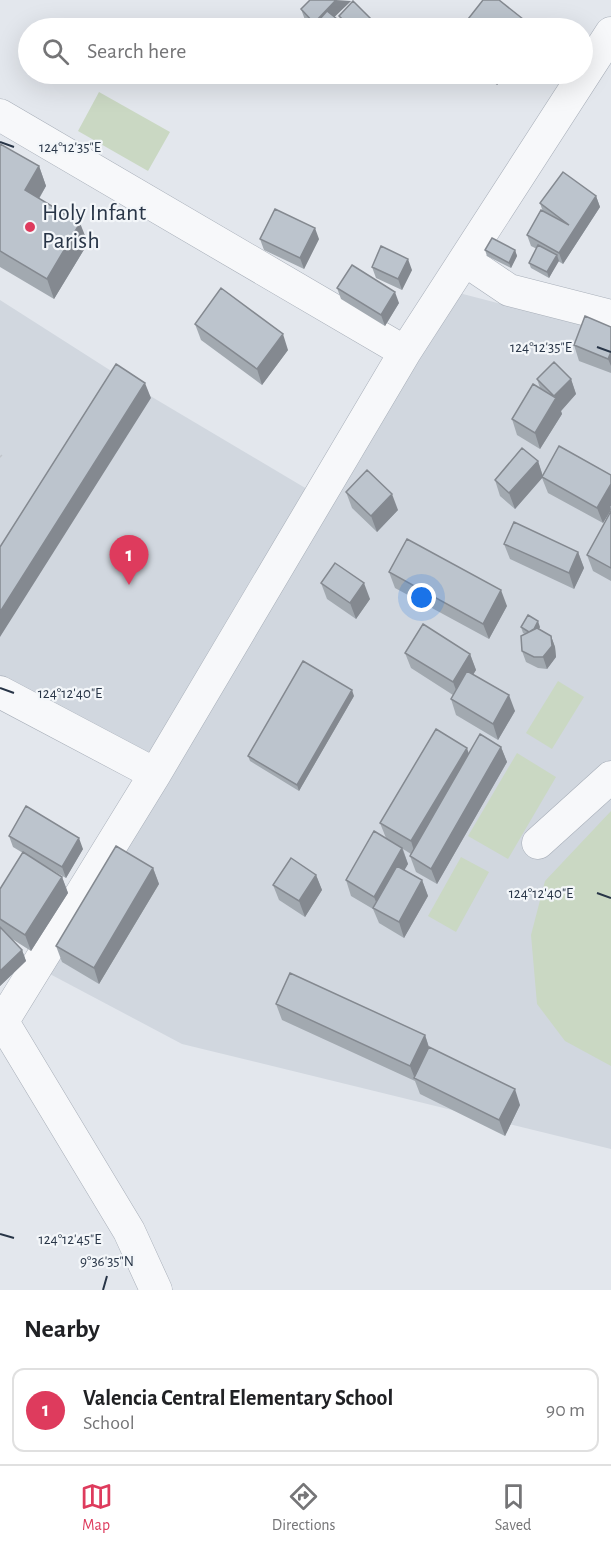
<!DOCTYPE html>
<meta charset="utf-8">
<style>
:root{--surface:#fff;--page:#f2f2f2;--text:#202124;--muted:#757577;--line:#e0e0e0;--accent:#de3b5d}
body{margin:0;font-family:"Alegreya Sans",sans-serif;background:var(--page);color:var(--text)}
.you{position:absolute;left:422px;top:598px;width:21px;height:21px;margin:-15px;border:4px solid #fff;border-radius:50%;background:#1a73e8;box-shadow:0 0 0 9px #1a73e833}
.badge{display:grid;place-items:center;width:39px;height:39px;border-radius:50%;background:var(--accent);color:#fff;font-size:20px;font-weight:700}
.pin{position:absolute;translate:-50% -50px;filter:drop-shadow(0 2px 3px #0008)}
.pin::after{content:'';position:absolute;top:32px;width:21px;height:18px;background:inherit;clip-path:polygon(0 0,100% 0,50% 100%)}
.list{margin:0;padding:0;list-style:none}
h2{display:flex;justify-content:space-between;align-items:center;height:78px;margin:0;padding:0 24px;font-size:26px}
h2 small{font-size:20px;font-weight:400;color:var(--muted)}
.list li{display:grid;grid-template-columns:39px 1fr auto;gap:18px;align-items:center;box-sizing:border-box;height:84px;margin:0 12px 12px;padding:0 12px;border:2px solid var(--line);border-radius:12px}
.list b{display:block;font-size:22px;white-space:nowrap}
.list p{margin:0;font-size:20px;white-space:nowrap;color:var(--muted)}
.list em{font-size:20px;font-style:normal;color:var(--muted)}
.icon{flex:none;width:33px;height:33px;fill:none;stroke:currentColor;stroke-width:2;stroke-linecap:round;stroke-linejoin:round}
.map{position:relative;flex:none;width:611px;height:1290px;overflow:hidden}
.search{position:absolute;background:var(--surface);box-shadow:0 6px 24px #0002;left:18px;right:18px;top:18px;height:66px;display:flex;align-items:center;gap:15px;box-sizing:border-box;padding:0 21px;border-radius:33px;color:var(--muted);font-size:22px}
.sheet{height:174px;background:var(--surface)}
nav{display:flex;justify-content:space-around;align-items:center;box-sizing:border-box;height:84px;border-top:2px solid var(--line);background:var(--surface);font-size:16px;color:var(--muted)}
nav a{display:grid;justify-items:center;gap:3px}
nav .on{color:var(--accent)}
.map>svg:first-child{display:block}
</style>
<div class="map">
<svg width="611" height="1290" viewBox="0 0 611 1290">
<rect width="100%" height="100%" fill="#e3e7ed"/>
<!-- built -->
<path fill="#d1d7df" d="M459,293L586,326L611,337V1149L182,1044L48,973Z
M0,300L152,397L312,492L152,765L0,678Z"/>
<!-- green -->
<path fill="#cad8c3" d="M99,92L170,132L148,171L78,131Z
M558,681L584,697L552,749L526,733Z
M517,753L556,777L508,859L468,836Z
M611,811V1066L565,1041L537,1004L531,935L545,881Z
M461,857L489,872L456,932L428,916Z"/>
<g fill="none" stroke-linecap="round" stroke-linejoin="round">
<!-- minor casing -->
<g stroke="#a7aeb8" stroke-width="33">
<path id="minor" d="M0,115L405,352
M466,261L509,290L611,316
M0,692L155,774
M538,843L611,777
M0,1017L129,1231L156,1290
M3,1021L155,774L405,352L611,33"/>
</g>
<!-- path -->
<path stroke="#c1c5cb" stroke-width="4" stroke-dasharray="4.5 4.5" stroke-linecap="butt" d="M0,456L1,457"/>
<!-- minor -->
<use href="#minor" stroke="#f7f8fa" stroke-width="32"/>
</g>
<!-- wall -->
<path fill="#a2a9b0" d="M351,1L334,17L342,23L343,28H312L305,20L301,9Z
M339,16L374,25L371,28H348L341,21Z
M483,74H506L497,85Z
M0,144L39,166L46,186L39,199L88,243L54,299L0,267Z
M596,196L600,207L563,264L558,261L549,278L531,268L529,263L537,249L531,246L527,235L543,212L540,203Z
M260,239H319L304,269L264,250Z
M485,250H515L517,256L511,268L487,256Z
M372,267L412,270L402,290L376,278Z
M337,288L399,303L385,326L341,299Z
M195,324L288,350L262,385L201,340Z
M611,327V373L579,361L574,345Z
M537,379H571L576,394L561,411L562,414L540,449L517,435L512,419L540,388Z
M538,461L543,476L611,475V510L603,523L548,493L542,478L515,509L500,496L495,480Z
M346,492L398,510L377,532L352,508Z
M611,511V581L593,571L587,555Z
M504,544L578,552L584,568L574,589L510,559Z
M389,572L507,606L489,639L395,588Z
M321,583L370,599L356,619L327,599Z
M521,627H540L539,629L551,636L555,647L556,657L547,669L538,668L526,662L522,651L525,634L523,633Z
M405,653L470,654L476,670L473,674L515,711L498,740L456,715L451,699L453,695L411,668Z
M354,696L299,791L250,761L248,756Z
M501,747L507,762L437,884L416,872L410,856L411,854L403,849L408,864L404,870L422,880L428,896L404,938L379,923L373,909L351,896L346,880L386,838L380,823L469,753Z
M9,836L83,849L66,878L45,866L62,877L68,893L31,951L9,937L22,950L26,961L0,986V889L23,853L13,847Z
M153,868L159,884L99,984L62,962L56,946Z
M316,875L322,890L305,917L279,900L273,885Z
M276,1004L425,1035L429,1047L520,1105L505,1136L420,1094L415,1081L282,1020Z"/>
<!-- shaded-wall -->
<path fill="#848990" d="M336,0L351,1L323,28H316L314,23Z
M372,20L374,25L371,28H363Z
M342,23L343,28H337Z
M528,23L530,28H523Z
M493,74H506L497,85Z
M39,166L46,186L32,210L25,190Z
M596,196L600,207L563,264L559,253Z
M80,223L88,243L54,299L47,279Z
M315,228L319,239L304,269L300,258Z
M515,250L517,256L511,268L509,263Z
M557,255L559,261L549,278L547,272Z
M408,259L412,270L402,290L398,279Z
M395,292L399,303L385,326L381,315Z
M283,334L288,350L262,385L257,369Z
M611,352V366L608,359Z
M571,379L576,394L561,411L562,414L540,449L535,433L555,399L554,396Z
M145,383L151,398L0,637V612Z
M538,461L543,477L515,509L509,493Z
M611,484V506H610L611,510L603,523L597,508Z
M392,494L398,510L377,532L371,516Z
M578,552L584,568L574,589L569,573Z
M364,583L370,599L356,619L350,603Z
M501,590L507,606L489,639L483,624Z
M538,621L540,627L534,639L532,633Z
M551,636L555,647L556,657L547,669L543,657Z
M470,654L476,670L459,698L453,682Z
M352,690L354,696L299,791L297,785Z
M509,695L515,711L498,740L493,724Z
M501,747L507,762L437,884L431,869Z
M467,748L472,763L416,857L411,841Z
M79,838L83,849L66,878L62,867Z
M402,848L408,864L380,912L374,897Z
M153,868L159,884L99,984L94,968Z
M316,875L322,890L305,917L299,901Z
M62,877L68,893L31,951L25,935Z
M422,880L428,896L404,938L399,922Z
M22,950L26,961L0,986V971Z
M425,1035L430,1051L415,1079L410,1066Z
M515,1089L520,1105L505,1136L499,1120Z"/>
<!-- building -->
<path fill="#bcc4cd" stroke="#848990" stroke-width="1.5" d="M310,0H336L314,23L301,9Z
M483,0H499L528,23L523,28H461Z
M353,1L372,20L363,28H352L339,16Z
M327,11L342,23L337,28H312Z
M0,144L39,166L25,190L80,223L47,279L0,251Z
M563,172L596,196L559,253L527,235L541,210L569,225L540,203Z
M275,209L315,228L300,258L260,239Z
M492,238L515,250L509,263L485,250Z
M538,245L557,255L547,272L529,263Z
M381,246L408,259L398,279L372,267Z
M352,265L395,292L381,315L337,288Z
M221,288L283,334L257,369L195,324Z
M585,316L611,327V352L608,359L574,345Z
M554,362L571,379L554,396L537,379Z
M116,364L145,383L0,612V547Z
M533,384L556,398L535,433L512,419Z
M559,446L611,475V484L597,508L542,477Z
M522,448L538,461L509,493L495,480Z
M367,470L392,494L371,516L346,492Z
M611,511V568L587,555Z
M514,522L578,552L569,573L504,544Z
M407,539L501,590L483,624L389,572Z
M335,563L364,583L350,603L321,583Z
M528,615L538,621L534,629L529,632L521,627Z
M423,624L470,654L453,682L405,653Z
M537,628L551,636L552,646L543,657H534L522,651L521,636Z
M303,661L352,690L297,785L248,756Z
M467,671L509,695L493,724L451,699Z
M436,729L467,748L411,841L380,823Z
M480,734L501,747L431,869L410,856Z
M26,806L79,838L62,867L9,836Z
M374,831L402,848L374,897L346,880Z
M116,846L153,868L94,968L56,946Z
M23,852L62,877L25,935L0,919V889Z
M291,858L316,875L299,901L273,885Z
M397,866L422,880L399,922L373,908Z
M0,927L22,950L0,971Z
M290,973L425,1035L410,1066L276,1004Z
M429,1047L515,1089L499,1120L414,1078Z"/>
<!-- ticks -->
<path fill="none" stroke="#283547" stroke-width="2" d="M0,142L14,147M597,347L611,352M0,688L14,693M597,893L611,898M0,1234L14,1238M103,1290L107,1276"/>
<!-- markers -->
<circle fill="#de3b5d" stroke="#f3f6f9" stroke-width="2" cx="30" cy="227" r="6"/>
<g text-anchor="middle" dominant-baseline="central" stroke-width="4.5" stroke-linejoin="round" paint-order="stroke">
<!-- poi labels -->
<g font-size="24" fill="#283547" stroke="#f3f6f9" text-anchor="start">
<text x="42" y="213">Holy Infant<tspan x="42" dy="28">Parish</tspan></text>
</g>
</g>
<g font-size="15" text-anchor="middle" fill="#283547" stroke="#f3f6f9" stroke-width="4.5" stroke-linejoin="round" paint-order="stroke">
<text x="70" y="152">124°12'35"E</text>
<text x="541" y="352">124°12'35"E</text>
<text x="70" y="698">124°12'40"E</text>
<text x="541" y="898">124°12'40"E</text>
<text x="70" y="1244">124°12'45"E</text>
<text x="107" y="1266">9°36'35"N</text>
</g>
</svg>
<div class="you"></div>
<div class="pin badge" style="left:129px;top:585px">1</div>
<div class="search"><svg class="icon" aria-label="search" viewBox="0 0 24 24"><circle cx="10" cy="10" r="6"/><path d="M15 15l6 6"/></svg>Search here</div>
</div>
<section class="sheet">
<h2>Nearby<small></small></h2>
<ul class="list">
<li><span class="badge">1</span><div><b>Valencia Central Elementary School</b><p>School</p></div><em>90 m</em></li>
</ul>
</section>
<nav>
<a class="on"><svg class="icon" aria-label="map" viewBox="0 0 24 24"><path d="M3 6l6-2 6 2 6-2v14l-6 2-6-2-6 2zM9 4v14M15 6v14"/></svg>Map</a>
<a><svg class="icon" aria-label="directions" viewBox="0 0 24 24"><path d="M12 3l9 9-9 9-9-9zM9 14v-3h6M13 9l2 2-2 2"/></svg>Directions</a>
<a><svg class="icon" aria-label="saved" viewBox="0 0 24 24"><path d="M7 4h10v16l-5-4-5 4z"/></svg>Saved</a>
</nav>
